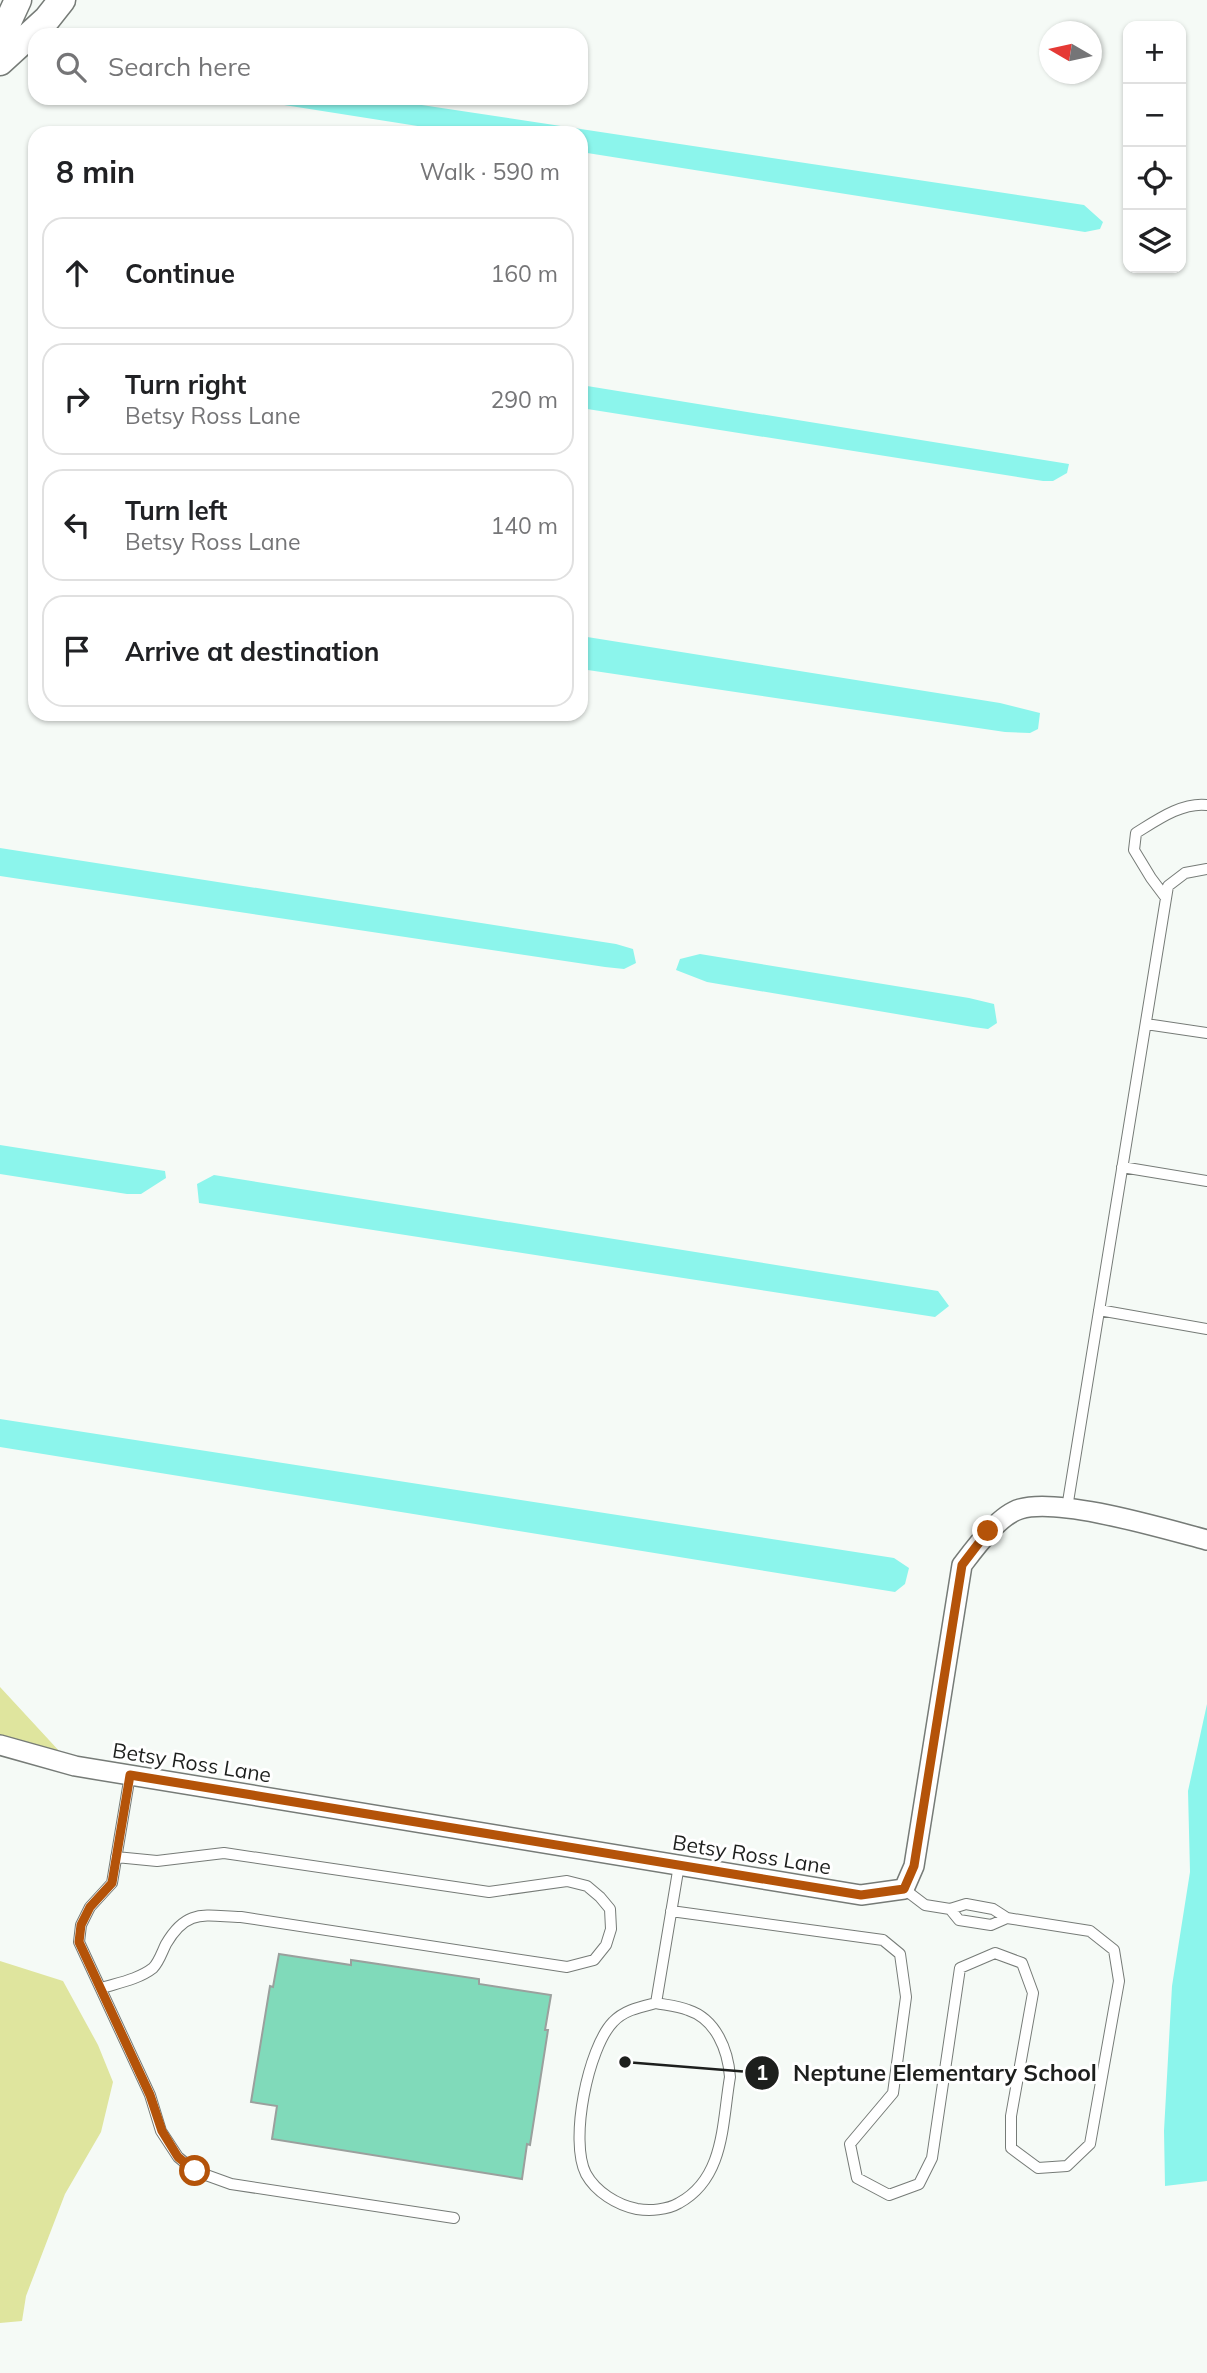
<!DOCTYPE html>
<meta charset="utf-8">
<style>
:root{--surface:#fff;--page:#f6f6f6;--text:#202124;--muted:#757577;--line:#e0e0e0}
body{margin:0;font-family:Mulish,sans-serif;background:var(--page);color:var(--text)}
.controls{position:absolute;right:21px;top:21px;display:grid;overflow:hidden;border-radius:14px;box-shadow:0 2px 5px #0004}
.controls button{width:63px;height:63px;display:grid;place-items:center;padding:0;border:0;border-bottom:2px solid var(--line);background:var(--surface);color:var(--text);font:35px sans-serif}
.compass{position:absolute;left:1039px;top:21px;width:63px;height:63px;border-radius:50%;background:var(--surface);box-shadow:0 2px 5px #0004;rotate:279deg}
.stop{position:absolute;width:21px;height:21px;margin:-16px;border:5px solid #b45309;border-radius:50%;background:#fff}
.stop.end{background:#b45309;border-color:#fff;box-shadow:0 2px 7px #0008}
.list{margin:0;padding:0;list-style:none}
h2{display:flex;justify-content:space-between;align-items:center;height:91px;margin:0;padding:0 28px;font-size:30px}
h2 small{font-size:23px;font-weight:400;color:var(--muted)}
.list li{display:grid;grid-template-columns:46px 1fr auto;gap:21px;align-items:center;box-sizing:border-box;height:112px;margin:0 14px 14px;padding:0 14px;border:2px solid var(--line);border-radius:21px}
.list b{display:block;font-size:26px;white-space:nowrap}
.list p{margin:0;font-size:23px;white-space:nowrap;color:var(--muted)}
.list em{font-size:23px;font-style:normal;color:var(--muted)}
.icon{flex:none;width:38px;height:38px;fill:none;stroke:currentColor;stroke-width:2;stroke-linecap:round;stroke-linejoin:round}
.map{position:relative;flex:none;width:1207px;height:2373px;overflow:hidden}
.search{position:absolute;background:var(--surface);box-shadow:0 2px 5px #0004;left:28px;top:28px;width:560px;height:77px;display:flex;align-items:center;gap:18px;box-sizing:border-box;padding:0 24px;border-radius:21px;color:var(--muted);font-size:26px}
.panel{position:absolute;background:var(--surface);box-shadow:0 2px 5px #0004;left:28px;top:126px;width:560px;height:595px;border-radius:21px}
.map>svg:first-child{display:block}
</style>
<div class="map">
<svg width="1207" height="2373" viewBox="0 0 1207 2373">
<rect width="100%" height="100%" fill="#f5faf6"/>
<!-- green -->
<path fill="#dfe59e" d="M0,1687L73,1766L74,1769L0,1756Z
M0,1961L63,1981L98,2045L113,2082L101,2132L65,2194L26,2296L22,2321L0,2323Z"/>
<!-- water -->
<path fill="#8cf5ec" d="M239,98H375L1084,205L1103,222L1100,229L1085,232L581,152V133H462Z
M581,385L1069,464L1067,473L1053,481H1043L581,408Z
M581,636L1000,703L1040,713L1038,729L1030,733L1005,732L581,669Z
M0,848L616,944L633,949L636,963L624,969L605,967L0,876Z
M700,954L969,998L994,1004L997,1023L988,1029L973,1027L707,982L676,970L680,959Z
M0,1145L165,1171L166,1178L141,1194H127L0,1174Z
M214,1175L938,1291L949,1306L935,1317L199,1203L197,1184Z
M0,1419L894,1558L909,1568L905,1584L895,1592L0,1447Z
M1207,1704V2181L1165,2186L1164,2131L1172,1986L1190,1872L1188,1791Z"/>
<!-- building -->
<path fill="#80daba" stroke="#9aa09d" stroke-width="2" d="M279,1954L351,1965V1960L479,1979V1984L551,1995L545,2030H548L530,2145L527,2144L522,2179L272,2139L277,2106L251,2102L270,1986L273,1987Z"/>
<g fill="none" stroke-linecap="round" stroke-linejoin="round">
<!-- service casing -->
<g stroke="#767b77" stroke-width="12">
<path id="service" d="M1166,898L1151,878L1134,850L1136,833C1157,820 1182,802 1207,805
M1146,1024L1207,1033
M1122,1167L1207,1181
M1099,1310L1207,1329
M1067,1508L1168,886L1185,873L1207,869
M130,1775L112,1883L90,1907L81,1925L79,1942L150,2095L161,2131L178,2157L195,2171L231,2184L454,2218
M950,1909L959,1920L991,1925L1007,1918
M671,1911L883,1940L900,1954L906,1997L893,2093L850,2144L857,2178L889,2195L919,2184L932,2158L960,1968L995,1953L1022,1963L1033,1993L1011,2116V2148L1038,2168L1067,2166L1090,2144L1119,1981L1114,1950L1090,1931L1007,1918L993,1909L966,1904L950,1909L925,1905L904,1889
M102,1988C118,1983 139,1979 153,1968C159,1962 162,1952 166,1944C187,1908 204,1916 241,1917L567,1967L594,1960L606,1945L611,1929L610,1909L600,1897L587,1886L567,1881L489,1892L224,1853L157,1861L116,1857
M656,2003C666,2005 678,2006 688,2010C716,2019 728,2050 730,2077C722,2123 725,2178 679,2203C667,2210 650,2211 637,2209C617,2205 596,2192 586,2174C569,2141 588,2048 613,2022C624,2010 640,2007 656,2003Z
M656,2003L679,1865"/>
</g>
<!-- minor casing -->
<g stroke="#767b77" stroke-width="22">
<path id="minor" d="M0,1745L75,1766L861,1895L904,1889L914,1866L962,1565C975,1548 999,1515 1020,1509C1059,1497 1165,1529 1207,1540"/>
</g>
<!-- secondary casing -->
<g stroke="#767b77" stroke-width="29">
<path id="secondary" d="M0,39L18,0
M0,62L47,19L62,0"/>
</g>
<!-- service -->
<use href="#service" stroke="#fff" stroke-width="10"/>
<!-- minor -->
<use href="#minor" stroke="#fff" stroke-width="19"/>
<!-- secondary -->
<use href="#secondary" stroke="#fff" stroke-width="26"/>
</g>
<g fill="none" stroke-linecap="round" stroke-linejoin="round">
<!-- route -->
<path stroke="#b45309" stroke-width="9" d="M195,2171L178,2157L162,2131L150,2095L79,1942L81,1925L90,1907L112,1883L130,1775L861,1895L904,1889L914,1866L962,1565L988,1531"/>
</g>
<g text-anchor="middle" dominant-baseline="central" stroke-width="6" stroke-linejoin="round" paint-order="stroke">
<!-- street labels -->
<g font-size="21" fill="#1d1f1d" stroke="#fff">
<text transform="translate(192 1762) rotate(9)">Betsy Ross Lane</text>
<text transform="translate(752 1854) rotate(9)">Betsy Ross Lane</text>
</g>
</g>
<!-- callouts -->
<path fill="none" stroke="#1d1f1d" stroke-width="2.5" d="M625 2062L762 2073"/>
<g fill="#1d1f1d" stroke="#fff" stroke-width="2.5">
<circle cx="625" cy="2062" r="7"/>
<circle cx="762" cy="2073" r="18"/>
</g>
<g font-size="21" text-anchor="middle" font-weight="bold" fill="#fff">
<text x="762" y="2080">1</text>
</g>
<g font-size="23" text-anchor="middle" font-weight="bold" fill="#1d1f1d" stroke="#fff" stroke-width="6" stroke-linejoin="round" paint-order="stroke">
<text x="945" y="2081">Neptune Elementary School</text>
</g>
</svg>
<div class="controls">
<button>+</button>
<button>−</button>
<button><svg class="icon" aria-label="locate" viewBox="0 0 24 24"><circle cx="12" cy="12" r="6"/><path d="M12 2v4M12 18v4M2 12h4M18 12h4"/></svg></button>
<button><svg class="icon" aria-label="layers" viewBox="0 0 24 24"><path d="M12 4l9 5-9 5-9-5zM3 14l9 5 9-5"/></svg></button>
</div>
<svg class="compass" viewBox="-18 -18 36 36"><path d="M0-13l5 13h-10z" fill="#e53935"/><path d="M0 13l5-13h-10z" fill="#757577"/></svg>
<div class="stop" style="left:195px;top:2171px"></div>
<div class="stop end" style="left:988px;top:1531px"></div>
<div class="search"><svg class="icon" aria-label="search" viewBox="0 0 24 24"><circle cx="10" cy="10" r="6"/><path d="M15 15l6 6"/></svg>Search here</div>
<section class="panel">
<h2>8 min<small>Walk · 590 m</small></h2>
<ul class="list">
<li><svg class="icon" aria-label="ahead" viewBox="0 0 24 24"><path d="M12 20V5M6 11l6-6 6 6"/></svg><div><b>Continue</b></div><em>160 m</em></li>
<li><svg class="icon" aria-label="right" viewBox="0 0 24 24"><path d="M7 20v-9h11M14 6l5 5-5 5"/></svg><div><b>Turn right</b><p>Betsy Ross Lane</p></div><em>290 m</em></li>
<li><svg class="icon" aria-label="left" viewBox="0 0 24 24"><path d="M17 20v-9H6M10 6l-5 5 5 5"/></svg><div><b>Turn left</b><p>Betsy Ross Lane</p></div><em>140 m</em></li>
<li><svg class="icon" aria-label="arrive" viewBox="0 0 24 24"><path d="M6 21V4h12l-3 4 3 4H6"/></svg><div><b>Arrive at destination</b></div></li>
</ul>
</section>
</div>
